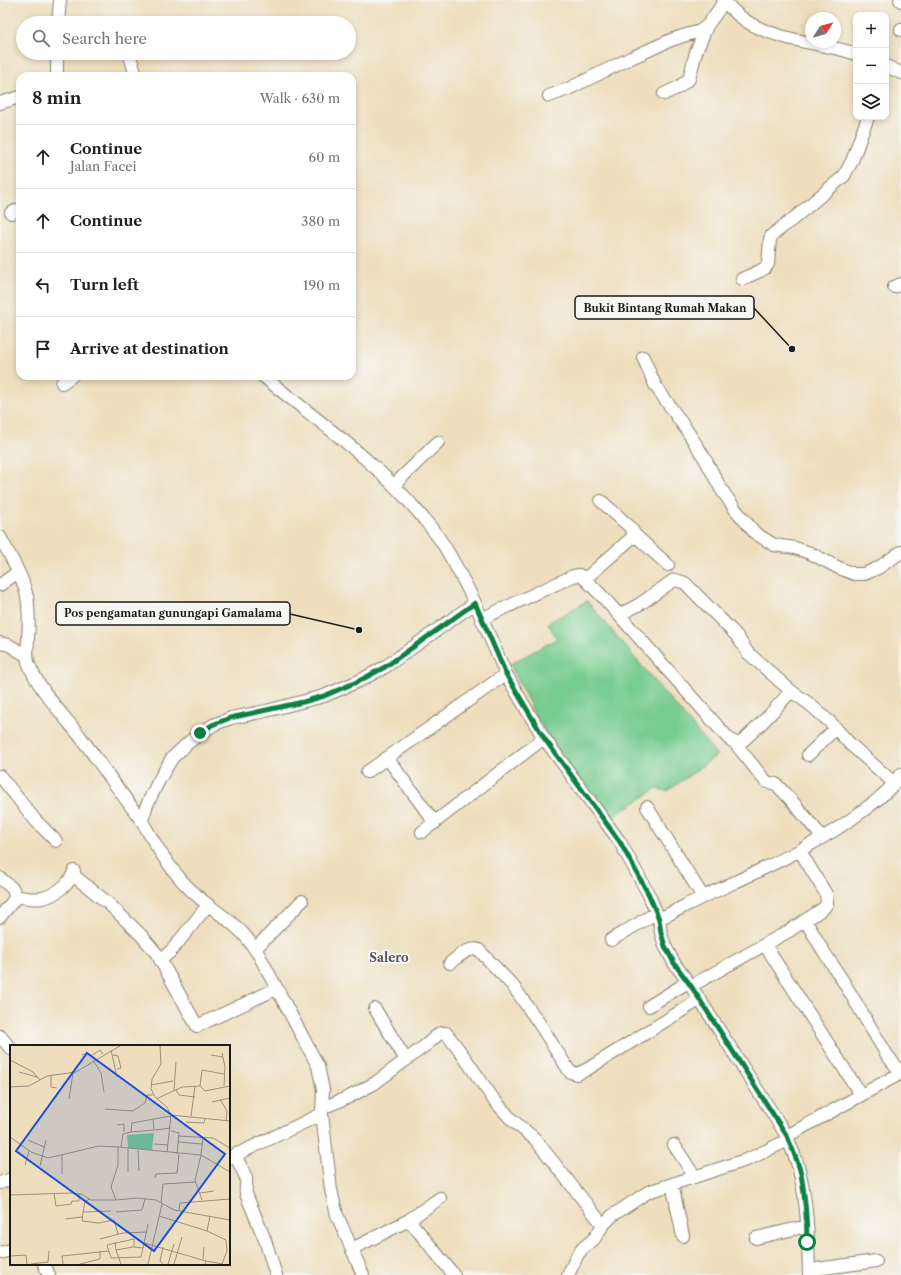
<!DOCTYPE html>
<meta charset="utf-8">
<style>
:root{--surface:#fff;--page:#f6f6f6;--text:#202124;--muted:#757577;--line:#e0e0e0}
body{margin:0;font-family:"Libre Caslon Text",serif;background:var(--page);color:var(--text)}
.controls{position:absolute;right:12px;top:12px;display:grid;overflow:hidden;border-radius:8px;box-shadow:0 2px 6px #0003}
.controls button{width:36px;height:36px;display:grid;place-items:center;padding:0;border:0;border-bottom:1px solid var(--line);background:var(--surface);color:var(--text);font:20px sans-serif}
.compass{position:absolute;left:805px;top:12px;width:36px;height:36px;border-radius:50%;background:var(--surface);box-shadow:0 2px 6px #0003;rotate:54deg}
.stop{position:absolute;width:12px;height:12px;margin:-9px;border:3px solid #0b8043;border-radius:50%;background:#fff}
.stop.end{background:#0b8043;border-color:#fff;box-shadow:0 1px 4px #0008}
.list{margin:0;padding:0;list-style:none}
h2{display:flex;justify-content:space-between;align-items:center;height:52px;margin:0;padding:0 16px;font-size:17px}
h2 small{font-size:13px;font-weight:400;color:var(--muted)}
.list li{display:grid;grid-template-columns:26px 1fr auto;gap:12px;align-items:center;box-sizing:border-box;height:64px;padding:0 16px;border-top:1px solid var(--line)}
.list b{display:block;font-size:15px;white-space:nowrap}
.list p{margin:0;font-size:13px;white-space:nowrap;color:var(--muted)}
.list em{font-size:13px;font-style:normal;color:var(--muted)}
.icon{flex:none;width:22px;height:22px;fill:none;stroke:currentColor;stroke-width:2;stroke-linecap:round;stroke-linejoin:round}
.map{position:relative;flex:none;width:901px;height:1275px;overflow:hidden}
.search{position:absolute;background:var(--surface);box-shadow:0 2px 6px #0003;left:16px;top:16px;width:340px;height:44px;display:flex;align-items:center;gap:10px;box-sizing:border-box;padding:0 14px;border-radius:22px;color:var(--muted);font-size:15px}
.panel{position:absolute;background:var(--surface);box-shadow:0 2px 6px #0003;left:16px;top:72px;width:340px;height:308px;border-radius:12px}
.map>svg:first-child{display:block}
</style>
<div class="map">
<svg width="901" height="1275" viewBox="0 0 901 1275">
<rect width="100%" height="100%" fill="#f6f6f2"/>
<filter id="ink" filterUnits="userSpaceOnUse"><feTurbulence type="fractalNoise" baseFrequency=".025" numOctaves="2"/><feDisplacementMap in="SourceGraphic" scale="8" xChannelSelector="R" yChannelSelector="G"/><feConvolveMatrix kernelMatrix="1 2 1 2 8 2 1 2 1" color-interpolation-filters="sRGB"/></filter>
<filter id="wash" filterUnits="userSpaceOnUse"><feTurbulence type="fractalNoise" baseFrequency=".012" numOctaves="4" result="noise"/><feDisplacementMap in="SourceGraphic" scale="16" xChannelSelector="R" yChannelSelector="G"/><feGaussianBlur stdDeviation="0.9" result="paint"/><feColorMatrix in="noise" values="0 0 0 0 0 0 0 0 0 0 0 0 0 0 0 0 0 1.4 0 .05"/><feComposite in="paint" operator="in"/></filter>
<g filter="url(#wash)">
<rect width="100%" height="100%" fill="#eedebd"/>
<!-- green -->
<path fill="#77cc90" stroke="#4a7456" d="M587,601L717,755L668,791L656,789L604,822L534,713L510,664L557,639L548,623Z"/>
</g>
<g filter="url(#ink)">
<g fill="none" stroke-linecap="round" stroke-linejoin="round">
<!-- minor casing -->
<g stroke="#857d6c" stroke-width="14">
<path id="minor" d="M723,0C731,9 740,18 751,24C781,41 823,43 856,54
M900,0L901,1
M58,23L60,0
M901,29V30
M129,53L136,76
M886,66L901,73
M57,76V53
M664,94L679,87L689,79L696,52L707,26
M549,96L568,89L631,58L671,40L683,36L700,31L707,26L724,2
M0,103L20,97
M11,213L20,209
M742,279L760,271L765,268L768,264L770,239L772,235L793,219L844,176L852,161L868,117
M894,287L901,284
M643,357L655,385L688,432L704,457L721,489L735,509L755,533L774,545L795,548L810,553L839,568L854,574H864L878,568L901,552
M263,376C316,420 374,459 419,513C427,523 436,533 443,544C455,563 465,583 475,603
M62,383L72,376
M394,485L438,442
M635,535L668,565
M0,537C11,558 26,581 28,604C29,616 29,627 28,638C28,646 26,654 28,662C36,686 63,715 79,735C100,763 120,792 142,821
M585,579L635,535L630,527L601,501
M0,585L18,572
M619,615L728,738C731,740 735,744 739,743C742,742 746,738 749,735C764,722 777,707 791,691
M481,619L573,576L579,575L583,577L603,597L619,615L640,604L674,580L679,581L685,583L737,636L747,652L791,691L808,703L830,722L850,744L894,783
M0,643L9,645L27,656
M735,743L763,778L767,782L776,784L792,801L822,837
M808,755L836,728
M388,759L435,823
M367,772L506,674
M0,776L36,821L56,841
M647,807L703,897
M422,832L544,738
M73,875L109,904L141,935L157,954L197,1026L276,989
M0,878L13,889L15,896L13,901L0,917
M15,896C34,900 48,901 63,887C68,883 72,878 74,871
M659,919C674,912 688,904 703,897C758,871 815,847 864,810C878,800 892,788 901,774
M805,920L824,952L843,981L887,1055L901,1073
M611,940L656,913
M765,945L861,1095
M255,949L302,901
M161,960L172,950L208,905
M450,963C458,957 469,946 479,950L513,986L539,1023L570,1072L577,1074L586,1070L699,1000
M691,986L789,931L824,908L827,903L826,894L800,851
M649,1006L688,982
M375,1009L406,1060
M0,1036L11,1049
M322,1108L349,1097L375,1083L426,1045L440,1033H446L462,1054L494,1100L512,1120L535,1139L603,1225
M787,1136L901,1073
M674,1145L695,1177
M235,1154C238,1162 243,1170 246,1178C247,1183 245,1188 246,1194L265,1240L276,1275
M229,1158L322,1114
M0,1183L11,1179
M672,1184L683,1236
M409,1220L440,1198
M756,1238L807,1226
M352,1249L409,1220L454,1275
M0,1253L11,1250
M44,1264L49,1275
M809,1270L876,1261
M363,1275L337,1215L331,1190L322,1114L323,1090L318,1066L259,955C255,950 251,943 246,937C232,920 211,909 194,893C172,873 156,847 142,821L146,807L158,782L172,758L189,742L213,725L231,718L266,711L324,696L359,681L385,667L475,603L506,674L528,712L544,738L620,842L649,895L659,919L661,933L665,946L674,963L691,986L787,1136C791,1149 798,1161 800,1174C808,1207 808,1242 809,1275
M568,1275L578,1254L583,1248L594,1239L603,1225L613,1215L648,1192L749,1159L788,1140"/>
</g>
<!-- minor -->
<use href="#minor" stroke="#fff" stroke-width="12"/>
</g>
</g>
<g fill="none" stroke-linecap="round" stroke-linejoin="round" filter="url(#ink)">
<!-- route -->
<path stroke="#0b8043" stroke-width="5" d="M200,733L212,725L230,718L303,702L324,696L359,681L385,667L475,603L506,674L544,738L620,842L649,895L659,919L661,933L665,946L674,963L691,986L787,1136C792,1149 798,1161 801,1174C805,1197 807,1220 807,1242"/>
</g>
<g text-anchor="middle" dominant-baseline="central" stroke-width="4" stroke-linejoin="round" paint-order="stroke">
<!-- quarter labels -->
<g font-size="12" font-weight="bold" fill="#5f4d5c" stroke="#f6f6f2">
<text x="389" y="957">Salero</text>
</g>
</g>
<!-- overview -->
<g transform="translate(10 1045)">
<rect width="220" height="220" fill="#eedebd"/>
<path d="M144,88L142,105L118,103L117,90Z" fill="#77cc90"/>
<path fill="none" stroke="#9a907d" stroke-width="1" d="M150,1L151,19L142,34L141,44L145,52L157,62L161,70L157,107M101,5L107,32M212,8L215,22L214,41M72,10L77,8L81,11L90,5L93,9M103,10L108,11L111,23L107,24M201,10L213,12M0,15L23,27L30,35M83,15L91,28L94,47M9,27L27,32M214,29L192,25L190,41L195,46L220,41M41,31V42L47,43M141,40L163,36M0,42L19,41L37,31L66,27L110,1M166,45L169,50L185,52M164,46L166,17M59,54L63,28M146,54L172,42L190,41M210,54L217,66L216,76M202,57L220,53M95,64L123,66L135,58L137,50H143M161,70L220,76M181,71L185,41M176,77L194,78L195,73M107,80L114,79V87M145,85L161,83M161,86L169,88L167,109M121,87L144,85L143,75M169,91L203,93L220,103M0,92L21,107L38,113L89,101L108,102M18,95L34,102M168,97L192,99M144,99L158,100M111,102L113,89L121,87L122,78L161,71M128,105L129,126M52,110V129M191,110L185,135L192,155M191,110L193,93M15,120L19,106M30,121L36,95M118,127V104M220,127L191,110L108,102V120L101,142L106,155L127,153L146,155L164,165L220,175M145,133L146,129L167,128L169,109M44,148L46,161L61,159L62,156H69V149M190,148L204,146M0,150L61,148L71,149L81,155H106M79,154L75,157L73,167L101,166M151,158L153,139L186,137M169,166L170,158L220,154M73,167L72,176L89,178L104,175L108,189M106,167L132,165L135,154M149,171L197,186M200,171L197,186L216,195L217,206L212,219M55,174L72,172M90,194L113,188L137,187M105,197L106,205L123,202L133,203L138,179M134,198L196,216M124,202V194L97,200L101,213L131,212L133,203M153,202L150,216L153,219M106,205L111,219M0,211L16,210L17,219M193,214L194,202M21,219L38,217L39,206M53,219L52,211L99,206M70,219L90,214V206M138,219L152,159M158,219L164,199M164,219L172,192M195,219L196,216L213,219"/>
<path fill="#1d4ed8" fill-opacity="0.15" stroke="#1d4ed8" stroke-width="2" d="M77,8L215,109L144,206L6,106Z"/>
<rect width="220" height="220" fill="none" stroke="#1c1c1c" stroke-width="2"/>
</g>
<!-- callouts -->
<path fill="none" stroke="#1c1c1c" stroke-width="1.5" d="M792 349L754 308M359 630L290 614"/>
<g fill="#1c1c1c" stroke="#f6f6f2" stroke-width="1.5">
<circle cx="792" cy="349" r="4"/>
<circle cx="359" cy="630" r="4"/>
</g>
<g fill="#f6f6f2" stroke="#1c1c1c" stroke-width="1.5">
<rect x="575" y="296" width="179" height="23" rx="4"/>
<rect x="56" y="602" width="234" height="23" rx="4"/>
</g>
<g font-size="11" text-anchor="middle" font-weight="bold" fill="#1c1c1c">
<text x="665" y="312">Bukit Bintang Rumah Makan</text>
<text x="173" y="617">Pos pengamatan gunungapi Gamalama</text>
</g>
</svg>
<div class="controls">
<button>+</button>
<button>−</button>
<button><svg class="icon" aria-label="layers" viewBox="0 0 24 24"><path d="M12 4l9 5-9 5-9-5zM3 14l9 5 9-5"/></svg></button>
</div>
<svg class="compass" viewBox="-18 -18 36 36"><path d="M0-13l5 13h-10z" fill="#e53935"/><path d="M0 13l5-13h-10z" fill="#757577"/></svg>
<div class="stop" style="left:807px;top:1242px"></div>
<div class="stop end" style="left:200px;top:733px"></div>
<div class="search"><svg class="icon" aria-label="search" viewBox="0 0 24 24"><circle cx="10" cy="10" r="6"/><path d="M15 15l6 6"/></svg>Search here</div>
<section class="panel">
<h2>8 min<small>Walk · 630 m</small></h2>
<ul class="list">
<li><svg class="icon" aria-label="ahead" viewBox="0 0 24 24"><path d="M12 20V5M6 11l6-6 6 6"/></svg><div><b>Continue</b><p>Jalan Facei</p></div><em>60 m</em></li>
<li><svg class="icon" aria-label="ahead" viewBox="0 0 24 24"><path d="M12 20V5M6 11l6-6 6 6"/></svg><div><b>Continue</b></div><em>380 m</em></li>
<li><svg class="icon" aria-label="left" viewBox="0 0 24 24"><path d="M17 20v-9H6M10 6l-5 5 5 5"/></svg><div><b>Turn left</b></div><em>190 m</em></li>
<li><svg class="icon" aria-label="arrive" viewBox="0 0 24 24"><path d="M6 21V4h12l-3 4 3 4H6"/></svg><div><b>Arrive at destination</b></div></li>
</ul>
</section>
</div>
